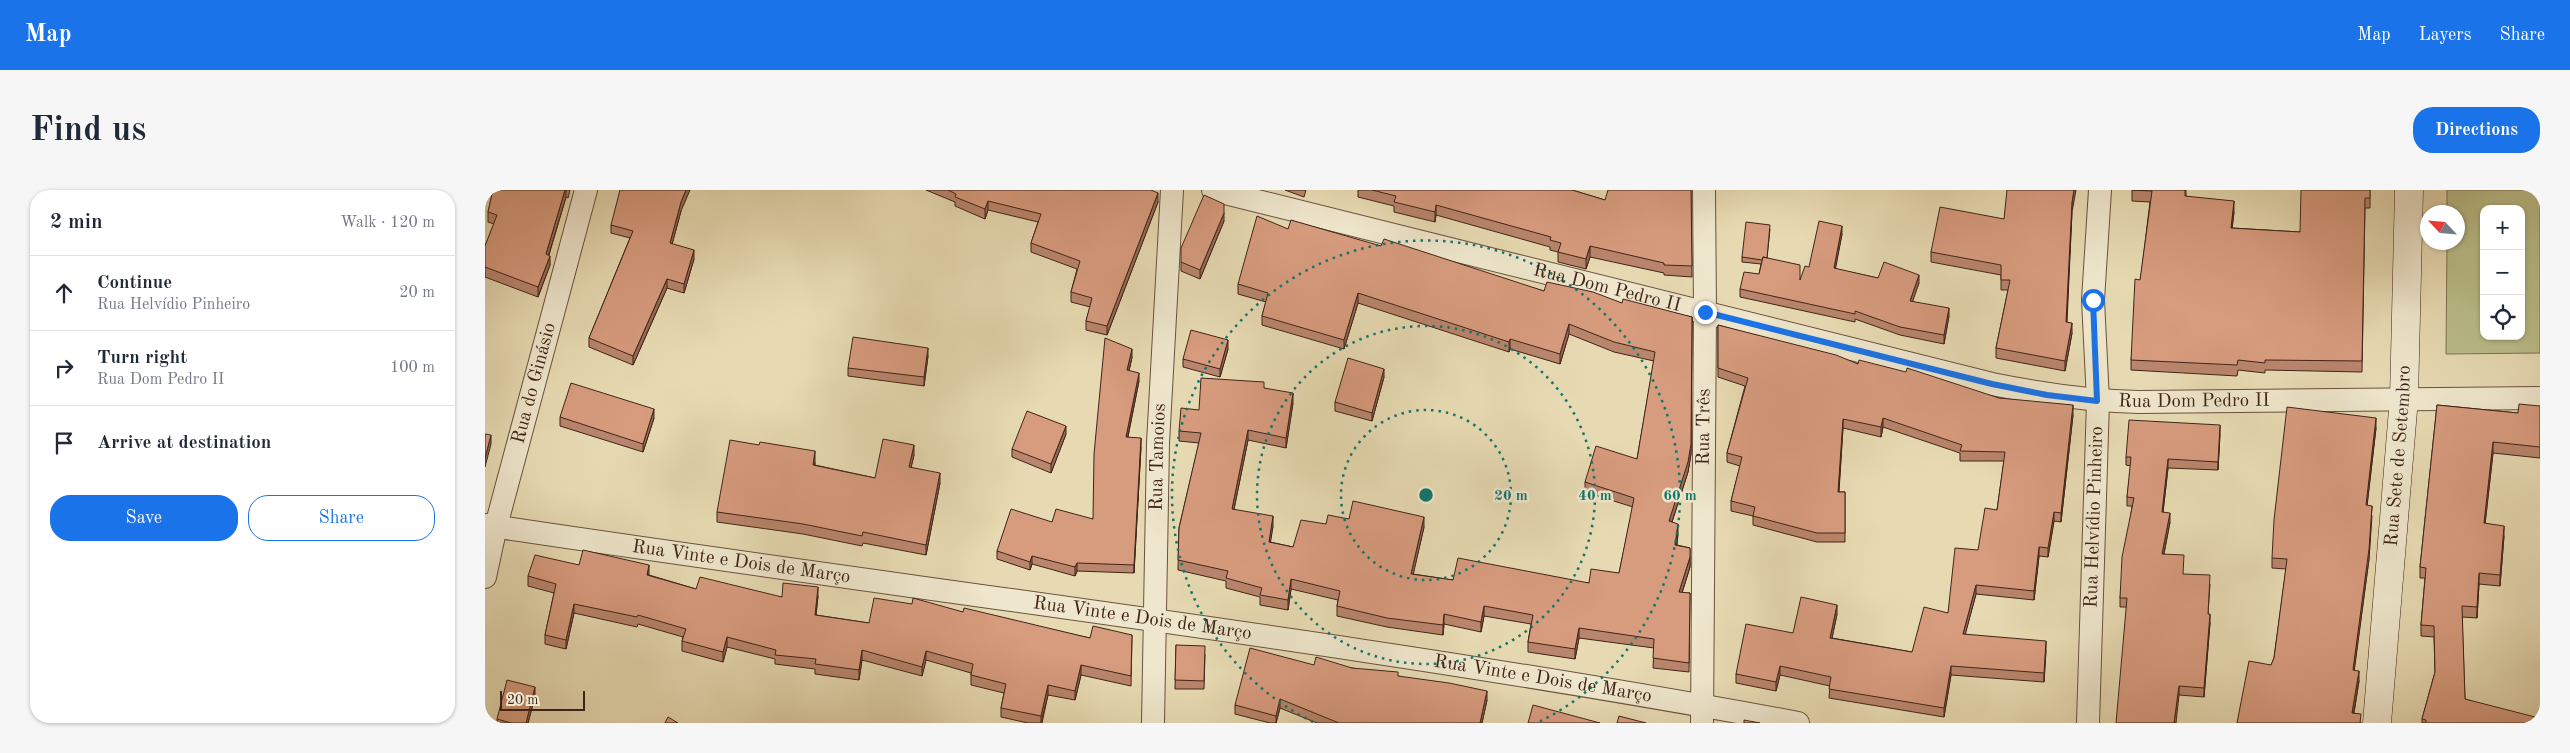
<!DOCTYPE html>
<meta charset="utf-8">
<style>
:root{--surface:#fff;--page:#f6f6f7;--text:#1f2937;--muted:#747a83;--line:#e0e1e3;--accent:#1a73e8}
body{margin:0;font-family:"Old Standard TT",serif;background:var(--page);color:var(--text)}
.controls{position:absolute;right:15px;top:15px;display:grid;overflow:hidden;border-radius:10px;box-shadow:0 1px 4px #0004}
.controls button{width:45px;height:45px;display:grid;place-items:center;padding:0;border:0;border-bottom:1px solid var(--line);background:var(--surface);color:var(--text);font:25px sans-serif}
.compass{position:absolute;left:1935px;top:15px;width:45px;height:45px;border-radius:50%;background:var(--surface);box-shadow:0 1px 4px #0004;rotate:296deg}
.scale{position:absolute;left:15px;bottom:12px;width:85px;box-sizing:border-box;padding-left:5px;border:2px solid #402419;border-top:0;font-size:14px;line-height:18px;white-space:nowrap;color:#402419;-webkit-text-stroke:4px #efe7cd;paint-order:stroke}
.stop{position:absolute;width:15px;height:15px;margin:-11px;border:4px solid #1a73e8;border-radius:50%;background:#fff}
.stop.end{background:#1a73e8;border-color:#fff;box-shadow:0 1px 5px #0008}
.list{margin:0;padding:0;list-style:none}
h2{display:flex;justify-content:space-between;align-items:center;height:65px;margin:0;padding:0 20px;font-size:21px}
h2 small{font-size:16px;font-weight:400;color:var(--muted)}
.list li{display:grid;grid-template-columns:32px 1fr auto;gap:15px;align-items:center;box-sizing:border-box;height:75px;padding:0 20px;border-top:1px solid var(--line)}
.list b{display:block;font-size:19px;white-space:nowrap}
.list p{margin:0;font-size:16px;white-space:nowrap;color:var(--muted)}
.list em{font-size:16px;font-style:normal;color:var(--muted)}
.actions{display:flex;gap:10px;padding:15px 20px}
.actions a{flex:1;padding:11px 0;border:1px solid var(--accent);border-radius:20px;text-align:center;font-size:18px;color:var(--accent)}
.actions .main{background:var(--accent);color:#fff}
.icon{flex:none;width:28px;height:28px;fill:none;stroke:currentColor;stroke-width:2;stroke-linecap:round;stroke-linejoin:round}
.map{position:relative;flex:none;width:2055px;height:533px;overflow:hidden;border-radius:20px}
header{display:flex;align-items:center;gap:30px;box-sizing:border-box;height:70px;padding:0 25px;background:var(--accent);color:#fff}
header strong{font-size:24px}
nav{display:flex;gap:28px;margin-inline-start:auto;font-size:18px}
.intro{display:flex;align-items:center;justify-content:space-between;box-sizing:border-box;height:120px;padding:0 30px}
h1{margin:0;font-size:35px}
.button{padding:12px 22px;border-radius:20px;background:var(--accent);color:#fff;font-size:18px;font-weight:700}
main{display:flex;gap:30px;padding:0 30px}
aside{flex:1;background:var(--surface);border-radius:20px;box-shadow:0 1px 4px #0004}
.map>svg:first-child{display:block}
</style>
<header>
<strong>Map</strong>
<nav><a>Map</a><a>Layers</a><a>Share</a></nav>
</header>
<div class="intro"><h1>Find us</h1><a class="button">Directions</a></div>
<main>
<aside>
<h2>2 min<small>Walk · 120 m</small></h2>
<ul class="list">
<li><svg class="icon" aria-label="ahead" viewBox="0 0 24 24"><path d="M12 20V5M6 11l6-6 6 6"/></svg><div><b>Continue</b><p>Rua Helvídio Pinheiro</p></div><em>20 m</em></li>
<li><svg class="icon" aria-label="right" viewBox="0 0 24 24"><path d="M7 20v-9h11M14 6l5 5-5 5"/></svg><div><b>Turn right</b><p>Rua Dom Pedro II</p></div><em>100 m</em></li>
<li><svg class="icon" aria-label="arrive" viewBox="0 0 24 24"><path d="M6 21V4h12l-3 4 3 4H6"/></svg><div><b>Arrive at destination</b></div></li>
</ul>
<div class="actions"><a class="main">Save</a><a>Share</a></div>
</aside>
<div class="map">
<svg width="2055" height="533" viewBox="0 0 2055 533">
<rect width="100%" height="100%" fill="#e7dab2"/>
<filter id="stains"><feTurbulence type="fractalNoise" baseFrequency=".004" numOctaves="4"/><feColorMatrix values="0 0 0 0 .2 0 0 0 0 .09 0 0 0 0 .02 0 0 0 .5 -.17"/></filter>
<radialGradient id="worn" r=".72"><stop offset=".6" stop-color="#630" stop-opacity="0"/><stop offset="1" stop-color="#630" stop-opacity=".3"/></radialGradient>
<!-- green -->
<path fill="#babe89" stroke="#7d7151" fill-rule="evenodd" d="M1962,0H2055V163L1961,164L1962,53L1972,52V22H1962ZM1999,19H2036V146H1999Z"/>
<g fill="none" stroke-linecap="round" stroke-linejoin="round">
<!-- street casing -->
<g stroke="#6a523f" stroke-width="24">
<g id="street">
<path id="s1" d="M728,0L1507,194C1556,204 1604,211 1654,212L2055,208"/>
<path id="s2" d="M0,335C437,401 877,452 1313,533"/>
<path id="s3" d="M0,387L11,336L101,0"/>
<path id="s4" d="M668,533L673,253L687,0"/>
<path id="s5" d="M1217,533L1220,122L1219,0"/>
<path id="s6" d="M1603,533L1613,211L1608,110L1615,0"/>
</g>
</g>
<!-- secondary casing -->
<g stroke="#402419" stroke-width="29">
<g id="secondary">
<path id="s7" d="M1892,533L1919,208L1924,0"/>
</g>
</g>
<!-- street -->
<use href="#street" stroke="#efe7cd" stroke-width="22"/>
<!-- secondary -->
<use href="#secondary" stroke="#efe7cd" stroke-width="28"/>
</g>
<!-- wall -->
<path fill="#b9856c" stroke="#402419" d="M8,0H85L83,8L81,7L64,65L65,75L53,107L0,87V56L9,34L3,32V22Z
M441,0H666L673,12L622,145L601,140V131L605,117L586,112V102L592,79L546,62V53L553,32L503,20L500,29L470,16V12Z
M800,0H821L819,7Z
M873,0H1087L1120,10L1206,0L1207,87L1179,85V83L1105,67L1101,79L1073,72V62L1065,60V57L951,25L950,32L909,22V16L873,7Z
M1647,0H1701V6L1749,22L1747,38L1815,42L1885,0V18H1880L1877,182L1780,180V183L1753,180L1752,186L1646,180V170L1665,12L1647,11Z
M196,21L187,54L209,69L199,103L182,98L148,175L104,157V148L145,48L126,43V35Z
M1587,22L1582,132L1587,143L1580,181L1511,168V158L1523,100H1516V85L1446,72V62L1519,29Z
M739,31L715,89L696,81V72Z
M803,39L896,56L1059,101L1137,113L1207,127L1206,264L1203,282L1187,332L1193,344L1192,355L1205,358V377L1197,403H1205L1204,482L1168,478L1169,458L1094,448L1090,469L1043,462V452L1046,434L999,426L996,442L959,434L958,445L902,437L852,426V416L853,410L806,399L803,420L775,415V407L741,398V391L693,380L694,338L714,253L694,251V241L714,220L779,198L808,213L801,258L763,250L749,319L788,336L785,352L808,357L841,334L864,329L939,337L928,384L968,390L1104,393L1134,383L1148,317L1100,302V292L1152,269L1169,171L1129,162L1084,144L1075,174L1025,159L1024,162L873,113L859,159L777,135V126L781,112L753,104V94Z
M1285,39L1282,68L1315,90L1324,77L1357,44L1350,79L1393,88L1434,93L1427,111L1464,126L1459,154L1415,145L1370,129V132L1255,107V99L1274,84L1276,74L1257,72V67Z
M1233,135L1373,174L1514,208L1588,225L1576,332L1569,331L1563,367L1554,366L1549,410L1491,404L1480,444L1561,460L1559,492L1466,485L1459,527L1344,508L1345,496L1295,485L1291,501L1251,493V484L1308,443L1352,424L1347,448L1427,462L1463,423L1512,320L1519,271H1475V263L1398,237L1396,247L1358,238L1354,302H1360V352H1332L1268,335V326L1246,321V311L1255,276L1242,272V263L1260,196L1233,187Z
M743,159L735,187L698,177V169Z
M443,166L439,196L363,186V178Z
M647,167L644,181L654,191L643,247L656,257L649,383L592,381L590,386L547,374L545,380L512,369V361L567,332L608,329Z
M899,187L887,231L850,221V212Z
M1952,215L2033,223L2055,216V268L2008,263L2000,333L2019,346L2015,396L1994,394L1992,428L1977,427L1980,509L2055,533H1937V529L1950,482L1949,447L1936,446V435L1940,388H1935V377Z
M75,227L169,228L158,262L75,236Z
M1891,238L1882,315L1887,326L1884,369L1869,480L1874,491L1869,523L1876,533L1786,475L1789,468L1801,379L1787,378V368Z
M581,244L566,283L527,267V259Z
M1735,244L1733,280L1683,278L1678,322L1685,332L1679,364L1698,384L1725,394L1723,424L1725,433L1719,507L1694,505L1641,417H1635V408L1647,316H1642V307L1646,276L1641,275V267Z
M429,265L426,277L455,293L441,365L378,353L377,356L318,344L232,332V322L330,272V275L390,288Z
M94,375L164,384V385L211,399L297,407L333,406L331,425L384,433L427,414L478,422L605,448L647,445L646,496L596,485L590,510L563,505L557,533H543L516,527V518L519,503L486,495V483L441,470L437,486L377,470L374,490L330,484V479L290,474V469L242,457L238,472L197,461V451L198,447L153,434L152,437L89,423L81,459L60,454V445L69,403L43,396V386Z
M691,455L720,464L719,499H690Z
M829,475L867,478L913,486L1002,510L997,533H832L795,518L791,533H785L750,524V515Z
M50,506L43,533H12V529Z"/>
<!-- shaded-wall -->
<path fill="#966c58" stroke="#402419" d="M80,0H81V7L61,74V64Z
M201,0H205L196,21L185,62V53L196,12Z
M1589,0H1591L1587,22L1581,142L1587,12Z
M673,3V12L622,145V136Z
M503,11V20L500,29V19Z
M1749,11V22L1746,49V38Z
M951,15V25L950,32V22Z
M739,23V31L715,89V80Z
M1357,36V44L1349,87V78Z
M1105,56V67L1101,79V69Z
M209,60V69L199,103V94Z
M65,66V75L53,107V97Z
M1434,85V93L1425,119V111Z
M182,89V98L148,175V166Z
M873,103V113L859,159V150Z
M1464,118V126L1459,154V145Z
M1207,127L1206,264L1203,282L1184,341V331Z
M1587,133V143L1580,181V171Z
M1084,134V144L1075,174V164Z
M1025,149V159L1024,162V152Z
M743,150V159L735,187V179Z
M443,158V166L439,196V187Z
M647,159V167L642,189V180Z
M899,179V187L887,231V223Z
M654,183V191L641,255V247Z
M808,203V213L801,258V248Z
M1588,215V225L1576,332V323Z
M169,219V228L158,262V254Z
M1398,228V237L1396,247V237Z
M1891,228V238L1881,325V315Z
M1358,229V238L1353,311V302Z
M1735,235V244L1733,280V272Z
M581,236V244L566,283V274Z
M763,240V250L747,329V319Z
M6,245V254L0,277V268Z
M656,248V257L649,383V375Z
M2008,252V263L1999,344V333Z
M429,255V265L424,287V277Z
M330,261V272L328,285V275Z
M1683,269V278L1677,331V322Z
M455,283V293L441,365V355Z
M1887,316L1884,369L1868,490V480Z
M1569,322V331L1563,367V358Z
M1685,323V332L1677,373V364Z
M788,326V336L784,362V352Z
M939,327V337L926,394V384Z
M1193,334V344L1190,365V355Z
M2019,336V346L2015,396V385Z
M1554,357V366L1549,410V401Z
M547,366V374L545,380V372Z
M1205,367V377L1194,412V402Z
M592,373V381L590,386V377Z
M164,375V384L162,394V385Z
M1994,383V394L1992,428V417Z
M806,389V399L803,420V410Z
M1491,395V404L1478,453V444Z
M333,397V406L330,435V425Z
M89,414V423L81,459V450Z
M1352,415V424L1345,457V448Z
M999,416V426L996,442V432Z
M959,424V434L958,445V435Z
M1725,424V433L1719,507V498Z
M1094,438V448L1090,469V459Z
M242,447V457L238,472V462Z
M1561,451V460L1559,492V483Z
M377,460V470L374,490V480Z
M441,461V470L437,486V477Z
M596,475V485L590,510V501Z
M1295,476V485L1291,501V492Z
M1466,476V485L1459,527V518Z
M1874,481V491L1867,533V523Z
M563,495V505L556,533V526Z
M1694,496V505L1691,533H1689Z
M50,497V506L43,533H41Z
M1002,501V510L997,533H995Z
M795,509V518L791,533V526Z"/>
<!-- building -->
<path fill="#d79b7e" stroke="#402419" d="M8,0H80L61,64L65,66L53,97L0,77V56L12,25L3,22Z
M135,0H201L196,12L185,53L209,60L199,94L182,89L148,166L104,148L148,41L126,35Z
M463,0H666L673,3L622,136L601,131L607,108L586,102L595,71L546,53L556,24L503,11L500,19L470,7L471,4Z
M887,0H1087L1120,10L1123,0H1206L1207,76L1179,75V73L1105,56L1101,69L1073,62L1076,53L1065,50L1066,47L951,15L950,22L909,12L911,6Z
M1522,0H1589L1587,12L1581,132L1587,133L1580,171L1511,158L1525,90H1516V75L1446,62L1455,17L1519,29Z
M1647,0H1700V6L1749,11L1746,38L1815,42L1816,0H1885V8H1880L1877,171L1780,170V173L1753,170L1752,175L1646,170L1650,89L1655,90L1667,1Z
M719,5L739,14V23L715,80L696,72V58Z
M772,26L803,39L806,30L896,56L899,49L1059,101L1062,92L1108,102L1137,113L1138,109L1207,127L1206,254L1203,272L1184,331L1193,334L1190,355L1205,358V367L1194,402L1205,403L1204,473L1168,468L1169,449L1094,438L1090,459L1043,452L1048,425L999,416L996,432L959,424L958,435L902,428L852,416L855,401L806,389L803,410L775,405L777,398L741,388L743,381L693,370L694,338L716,243L694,241L696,218L714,220L716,188L779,192V198L808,203L801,248L763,240L747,319L788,326L784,352L808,357L816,330L841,334L843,325L864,329L868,311L939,327L926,384L968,390L973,368L1104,393L1106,379L1134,383L1149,308L1100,292L1111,256L1152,269L1170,162L1129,152L1084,134L1075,164L1025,149L1024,152L873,103L859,150L777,126L783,103L753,94Z
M1334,31L1357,36L1349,78L1393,88L1399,72L1434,85L1425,111L1464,118L1459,145L1415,137L1370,121V124L1255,99L1259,82L1274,84L1278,67L1315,75V90L1320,76L1324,77Z
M1261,32L1285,35L1282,68L1278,67L1277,70L1257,67Z
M1233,135L1351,165L1373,174L1374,170L1421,182L1422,178L1514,208L1588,215L1576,323L1569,322L1563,358L1554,357L1549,401L1491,395L1478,444L1561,451L1559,483L1466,476L1459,518L1344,499L1346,487L1295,476L1291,492L1251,484L1261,434L1308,443L1316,407L1352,415L1345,448L1427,462L1439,417L1463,423L1470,358L1493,360L1500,318L1512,320L1520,262L1475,261L1477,255L1398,228L1396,237L1358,229L1353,302H1360V343H1332L1268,326L1270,317L1246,311L1257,267L1242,263L1263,188L1233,178Z
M706,140L743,150L735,179L698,169Z
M368,147L443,158L439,187L363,178Z
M620,148L647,159L642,180L654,183L641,247L656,248L649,375L592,373L590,377L547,366L545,372L512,361L526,319L567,332L571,319L608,329L609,264Z
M863,168L899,179L887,223L850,212Z
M86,193L169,219L158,254L75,227Z
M2034,214L2055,216V257L2008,252L1999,333L2019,336L2015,385L1994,383L1992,417L1977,416L1980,509L2054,528L2055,526V533H1941V530L1937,529L1950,482L1949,436L1936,435L1941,378L1935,377L1952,215L2033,223Z
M1802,217L1891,228L1881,315L1887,316L1884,359L1868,480L1874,481L1867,523L1876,524L1875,533H1752L1764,471L1786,475L1789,468L1802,369L1787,368L1789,330Z
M542,221L581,236L566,274L527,259Z
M1644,230L1735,235L1733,272L1683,269L1677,322L1685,323L1677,364L1699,365L1698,384L1725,385L1723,424H1725L1719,498L1694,496L1689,533H1631L1642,408H1635L1637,367L1649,308L1642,307L1646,267H1641Z
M0,244L6,245L0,268Z
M398,249L429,255L424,277L455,283L441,355L378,342L377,346L318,334L232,322L245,250L274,255L275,252L330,261L328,275L390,288Z
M98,360L164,375L162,385L211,399L215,387L297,407L298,393L333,397L330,425L384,433L389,408L427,414L428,408L478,422L479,418L605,448L608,436L647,445L646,486L596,475L590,501L563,495L556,526L516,518L521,494L486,485L488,474L441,461L437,477L377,460L374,480L330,474L331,469L290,465L291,460L242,447L238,462L197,451L201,439L153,425L152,427L89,414L81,450L60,445L71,394L43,386L50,365L94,375Z
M691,455L720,456L719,491L690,490Z
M765,458L829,475L831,467L867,478L913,482V486L964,493L1002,501L995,533H854L795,509L791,526L750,515Z
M22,490L50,497L41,533H26L12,529Z
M1048,515L1115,533H1043Z
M1134,526L1161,533H1132Z
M183,527L193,533H180Z
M1259,530L1275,533H1259Z"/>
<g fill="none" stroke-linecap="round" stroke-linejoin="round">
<!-- route -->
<path stroke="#1a73e8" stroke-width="6" d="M1220,122L1507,194L1562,205L1612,211L1608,110"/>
</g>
<!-- distance rings -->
<g fill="none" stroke="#0f766e" stroke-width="2.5" stroke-dasharray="2.5 5">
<circle cx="941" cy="305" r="85"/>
<circle cx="941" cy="305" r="169"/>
<path d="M828 532A254 254 0 1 1 1054 532"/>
</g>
<g text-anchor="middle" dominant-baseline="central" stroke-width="5" stroke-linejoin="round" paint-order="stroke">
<!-- street labels -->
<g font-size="19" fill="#402419" stroke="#efe7cd">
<text stroke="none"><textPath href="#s1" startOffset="406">Rua Dom Pedro II</textPath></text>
<text stroke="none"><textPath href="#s3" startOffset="200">Rua do Ginásio</textPath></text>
<text stroke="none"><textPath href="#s1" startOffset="1006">Rua Dom Pedro II</textPath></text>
<text stroke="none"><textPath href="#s5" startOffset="296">Rua Três</textPath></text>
<text stroke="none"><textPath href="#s4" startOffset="266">Rua Tamoios</textPath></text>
<text stroke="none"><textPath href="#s7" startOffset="268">Rua Sete de Setembro</textPath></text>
<text stroke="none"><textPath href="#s6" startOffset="206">Rua Helvídio Pinheiro</textPath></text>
<text stroke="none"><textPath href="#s2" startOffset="259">Rua Vinte e Dois de Março</textPath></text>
<text stroke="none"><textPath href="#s2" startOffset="664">Rua Vinte e Dois de Março</textPath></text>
<text stroke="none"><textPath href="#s2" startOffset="1069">Rua Vinte e Dois de Março</textPath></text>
</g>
</g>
<circle cx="941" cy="305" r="8" fill="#0f766e" stroke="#efe7cd" stroke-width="2.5"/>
<g font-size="15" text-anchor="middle" font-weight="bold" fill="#0f766e" stroke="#efe7cd" stroke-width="5" stroke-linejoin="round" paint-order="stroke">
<text x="1026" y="310">20 m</text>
<text x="1110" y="310">40 m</text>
<text x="1195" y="310">60 m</text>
</g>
<rect width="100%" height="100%" filter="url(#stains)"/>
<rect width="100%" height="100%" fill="url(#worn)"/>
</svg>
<div class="controls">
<button>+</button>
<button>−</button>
<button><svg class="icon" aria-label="locate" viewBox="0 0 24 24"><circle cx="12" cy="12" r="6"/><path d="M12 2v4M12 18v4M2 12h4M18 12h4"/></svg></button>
</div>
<svg class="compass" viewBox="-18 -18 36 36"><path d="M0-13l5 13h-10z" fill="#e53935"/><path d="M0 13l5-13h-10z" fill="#747a83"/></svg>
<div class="scale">20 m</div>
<div class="stop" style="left:1608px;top:110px"></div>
<div class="stop end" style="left:1220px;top:122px"></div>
</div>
</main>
